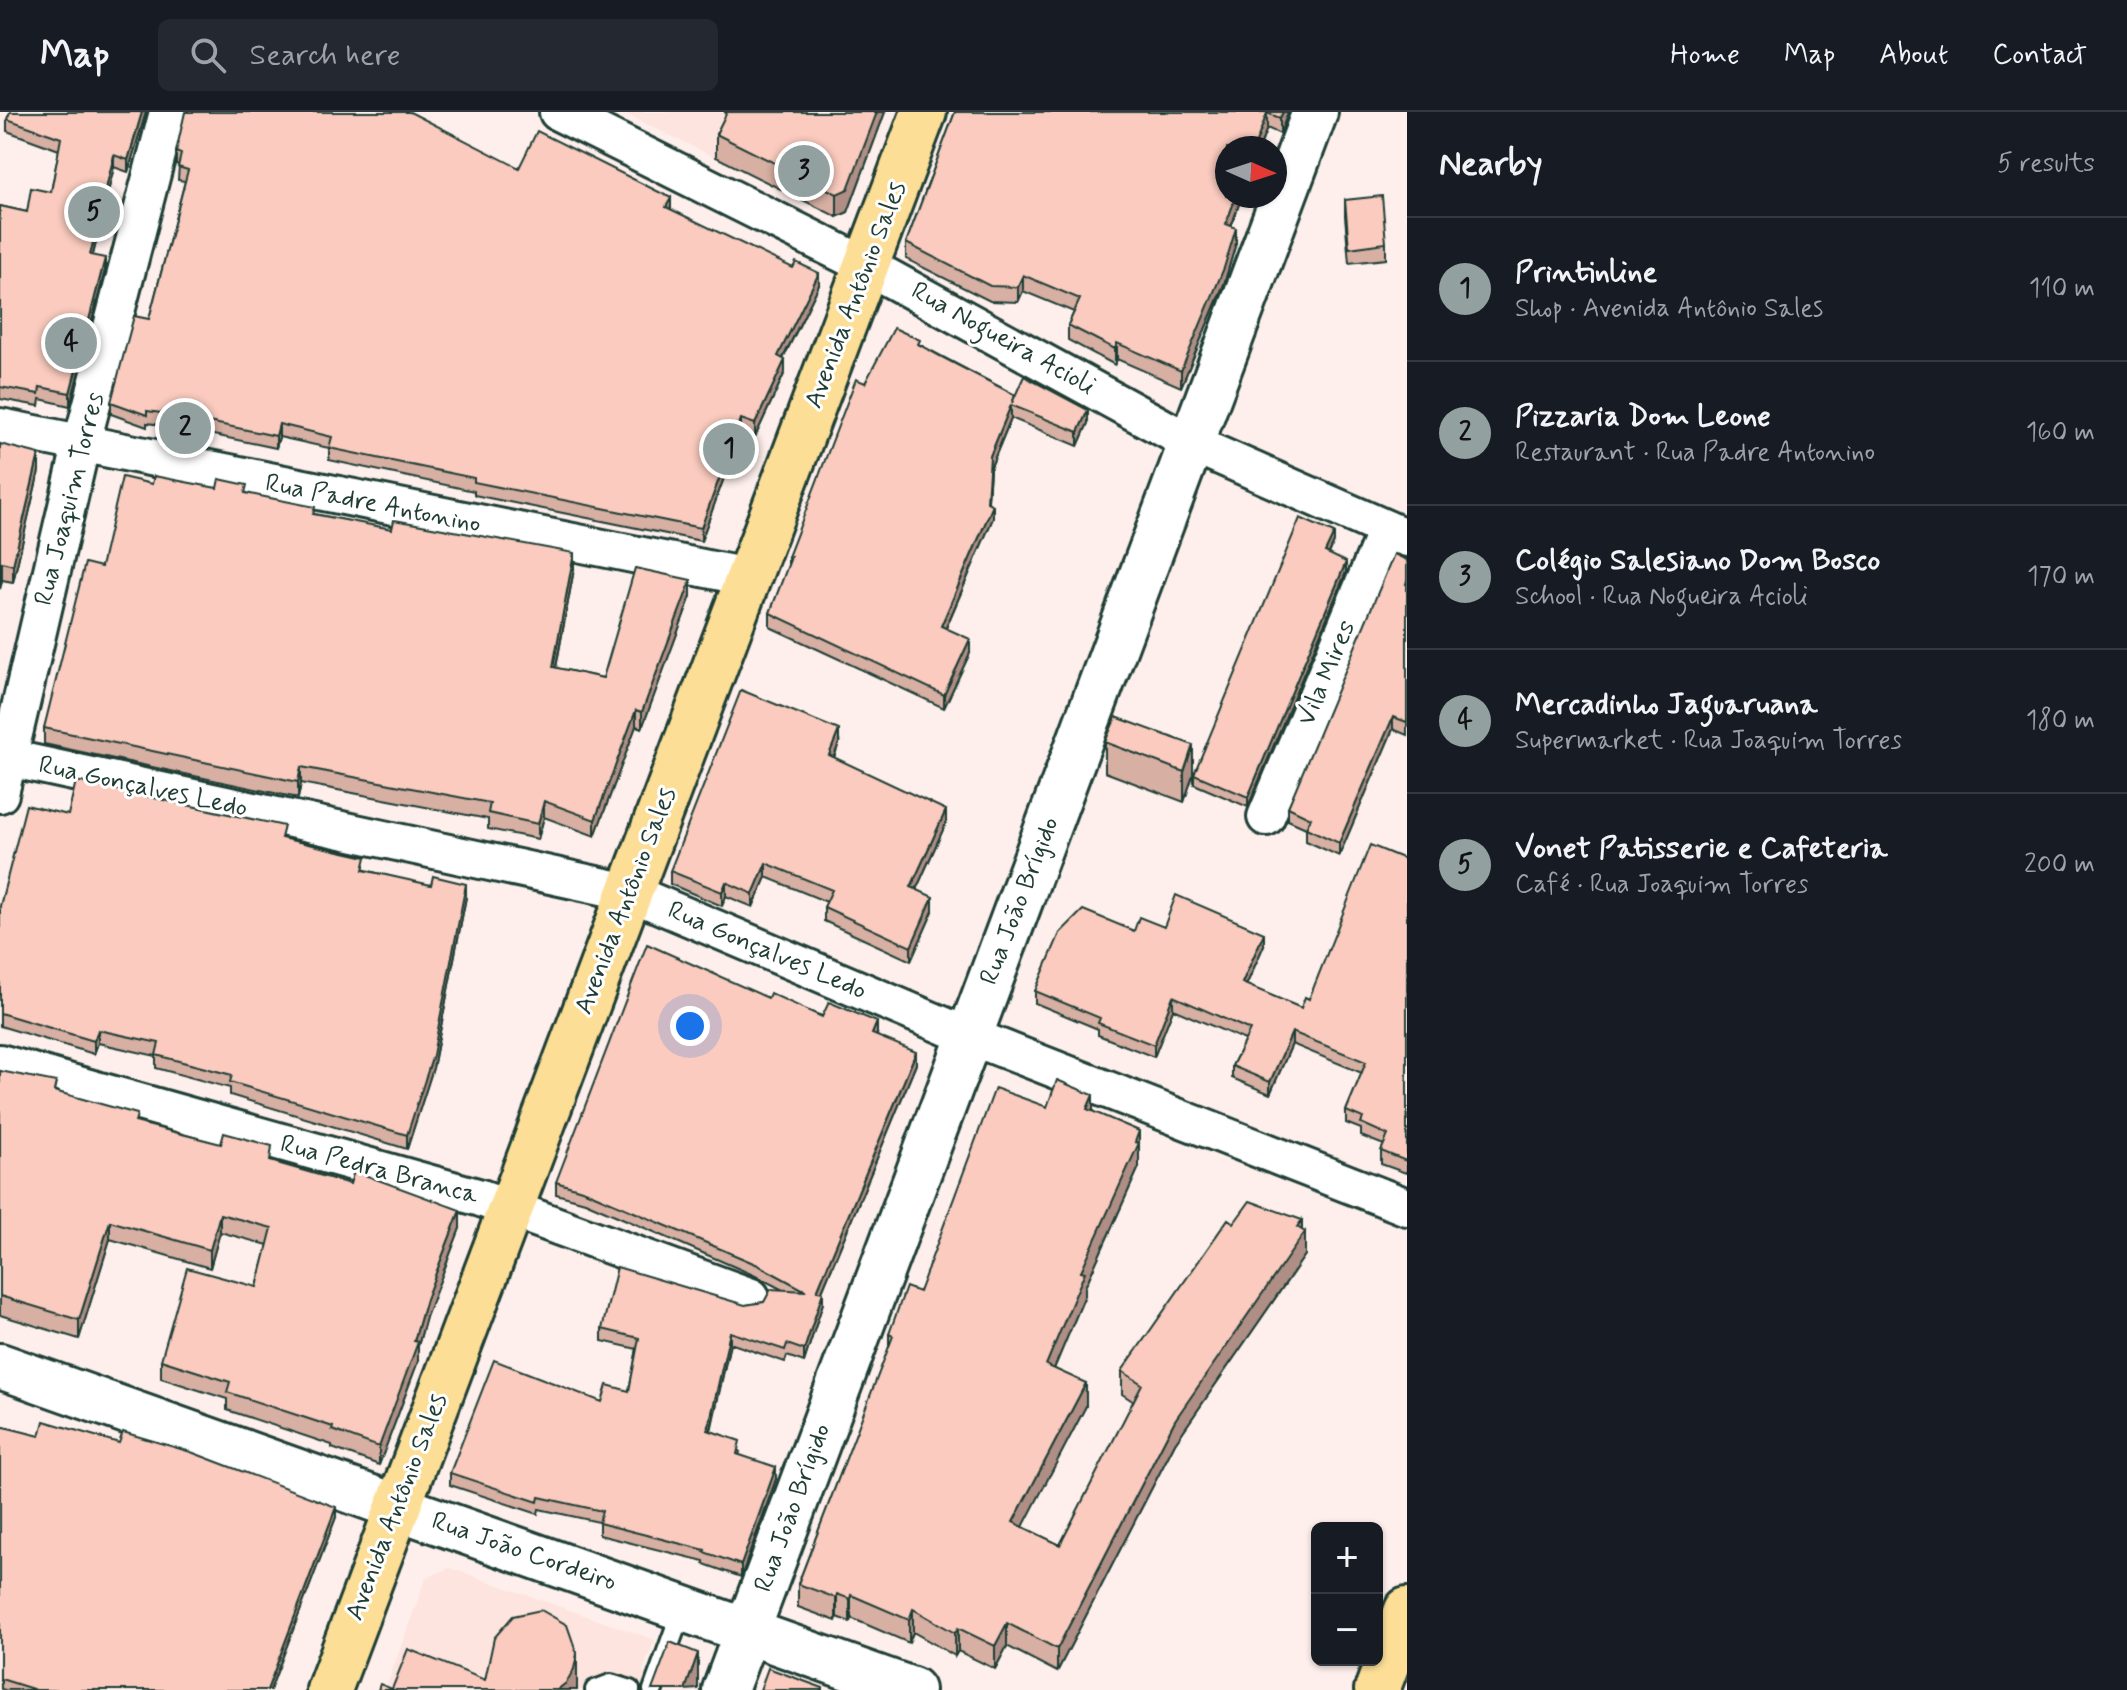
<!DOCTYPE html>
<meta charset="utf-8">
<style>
:root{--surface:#171b24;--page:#242831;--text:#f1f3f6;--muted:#9ea1a6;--line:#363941;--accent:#92a19f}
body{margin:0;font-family:Mynerve,sans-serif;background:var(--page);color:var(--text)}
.controls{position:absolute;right:24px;bottom:24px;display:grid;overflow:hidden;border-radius:12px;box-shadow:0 2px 6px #0004}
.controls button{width:72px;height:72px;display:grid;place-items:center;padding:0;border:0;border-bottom:2px solid var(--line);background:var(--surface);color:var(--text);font:40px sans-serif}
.compass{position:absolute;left:1215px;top:24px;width:72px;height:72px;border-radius:50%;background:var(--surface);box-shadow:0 2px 6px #0004;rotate:93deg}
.you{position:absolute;left:690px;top:914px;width:28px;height:28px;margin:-20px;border:6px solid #fff;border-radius:50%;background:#1a73e8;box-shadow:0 0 0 12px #1a73e833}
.badge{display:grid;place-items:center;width:52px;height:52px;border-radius:50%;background:var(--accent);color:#111;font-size:26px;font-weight:700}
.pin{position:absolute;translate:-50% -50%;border:4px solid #fff;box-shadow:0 2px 8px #0006}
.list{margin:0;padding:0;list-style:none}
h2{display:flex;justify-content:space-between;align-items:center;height:104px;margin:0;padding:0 32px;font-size:34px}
h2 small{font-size:26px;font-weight:400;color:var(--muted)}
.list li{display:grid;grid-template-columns:52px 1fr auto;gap:24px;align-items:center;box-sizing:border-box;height:144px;padding:0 32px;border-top:2px solid var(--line)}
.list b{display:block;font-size:30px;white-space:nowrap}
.list p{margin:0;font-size:26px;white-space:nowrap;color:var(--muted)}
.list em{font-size:26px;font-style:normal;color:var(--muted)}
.icon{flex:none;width:44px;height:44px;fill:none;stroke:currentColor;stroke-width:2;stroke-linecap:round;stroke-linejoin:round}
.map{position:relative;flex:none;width:1407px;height:1578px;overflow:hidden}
header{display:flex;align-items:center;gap:48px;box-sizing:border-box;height:112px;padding:0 40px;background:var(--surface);border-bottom:2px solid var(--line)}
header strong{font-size:38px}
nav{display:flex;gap:44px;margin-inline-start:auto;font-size:28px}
.search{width:560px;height:72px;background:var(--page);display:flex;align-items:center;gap:20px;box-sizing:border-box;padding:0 28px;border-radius:12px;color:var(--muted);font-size:30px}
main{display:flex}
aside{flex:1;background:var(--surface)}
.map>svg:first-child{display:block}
</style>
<header>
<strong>Map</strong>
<div class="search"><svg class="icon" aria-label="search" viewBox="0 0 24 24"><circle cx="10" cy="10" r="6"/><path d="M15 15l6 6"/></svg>Search here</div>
<nav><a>Home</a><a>Map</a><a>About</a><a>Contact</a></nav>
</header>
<main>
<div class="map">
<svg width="1407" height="1578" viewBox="0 0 1407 1578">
<rect width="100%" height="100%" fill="#feefec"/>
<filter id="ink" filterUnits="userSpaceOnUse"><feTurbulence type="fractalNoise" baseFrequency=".0125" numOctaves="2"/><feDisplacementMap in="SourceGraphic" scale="16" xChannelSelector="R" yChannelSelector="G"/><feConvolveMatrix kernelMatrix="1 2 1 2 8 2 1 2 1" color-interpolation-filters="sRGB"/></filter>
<g filter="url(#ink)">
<!-- built -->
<path fill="#fde4de" d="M622,0H886L848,100L837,105Z
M450,1456L655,1528L642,1560L674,1567L698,1578H385L426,1466Z"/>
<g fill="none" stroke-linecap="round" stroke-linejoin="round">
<!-- lane casing -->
<g stroke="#1f3d34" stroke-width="24">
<path id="lane" d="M595,1578L611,1572L630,1578
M653,1578L683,1495"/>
</g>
<!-- street casing -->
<g stroke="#1f3d34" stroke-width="42">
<path id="street" d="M558,0L867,154L1193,332L1407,426
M0,315L747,465
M8,646L629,780L947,915L1407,1095
M0,682L81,334L168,0
M1266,705L1387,417
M0,951L481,1086L751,1185"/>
</g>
<!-- secondary casing -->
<g stroke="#1f3d34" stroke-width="50">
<path id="secondary" d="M0,1254L912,1578
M725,1578L1315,0"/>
</g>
<!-- primary casing -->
<g stroke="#1f3d34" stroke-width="50">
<path id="primary" d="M329,1578L924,0
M1377,1578L1407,1498"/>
</g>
<!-- lane -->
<use href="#lane" stroke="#fff" stroke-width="18"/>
<!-- street -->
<use href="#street" stroke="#fff" stroke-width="36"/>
<!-- secondary -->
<use href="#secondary" stroke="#fff" stroke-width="44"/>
<!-- primary -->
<use href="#primary" stroke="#fcde96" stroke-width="44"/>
</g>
<!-- wall -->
<path fill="#d7afa3" stroke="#1f3d34" stroke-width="2" d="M146,0L128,60L114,55L93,143L105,158L70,294L40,287L39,294L0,287V94L27,100L51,80L59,38L7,19V7Z
M724,0H885L848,100L837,105L716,45V22L727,1Z
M955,0H1288L1280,22L1267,16L1231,114L1236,131L1224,172L1181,275L1117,247L1115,253L1068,228V213L1074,200L1023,179L1018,190L990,189L906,147V131Z
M176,40L519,56L671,98L819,173L783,247L785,260L755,325L741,319L701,429L474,383V379L329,348V336L279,325L276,336L175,315L147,311V315L111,302V290L149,207L185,69L178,68L179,53L176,52Z
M1345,88L1386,131V147L1349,151L1345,104Z
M920,233L1015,283L1088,311L1078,334L1011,306L990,357L988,390L993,406L946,516L970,541L944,596L770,515V501L788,454V445L865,271Z
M0,332L39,359L13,470L2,468L0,477Z
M152,372L217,376L247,381L315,402L574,457L556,556L603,566L691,484L642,616L636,614L595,724L544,705L538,727L488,717V707L301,671L298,686L44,632V616L101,455Z
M1334,430L1329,442L1346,460L1248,695L1194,672V662Z
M1407,448V623L1393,617L1339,744L1306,729V716L1288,708V695Z
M1105,630L1193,663L1184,690L1105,660Z
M839,631L834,646L946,711L916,778L933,799L911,849L824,809V795L827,790L766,765L753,795L726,784L722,794L670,772V759Z
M68,703L284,727L366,758L466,785L433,956L407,1037L230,983V976L156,956V944L98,931L94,942L0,914V794Z
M1407,748V1058L1406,1061L1381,1052V1039L1384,1033L1361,1024V1017L1346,1011V999L1362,961L1292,932L1270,982L1232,966V954L1245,928L1173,897L1154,945L1098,923V917L1035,891V879L1134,819L1164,815L1264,833L1246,873L1301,896L1309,887Z
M768,886L877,922L876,923L916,952L822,1179L823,1191L804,1250L787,1244L785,1250L730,1231L711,1319L740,1340L739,1343L776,1367L741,1465L704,1452V1449L599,1423V1410L539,1397L538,1402L450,1373V1361L602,1290L629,1279L637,1237L602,1229V1217L764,1190L781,1177L758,1165L585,1090L556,1082V1070Z
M0,959L56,979L137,1011L272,1050L460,1116L426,1205L418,1234V1249L379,1353L332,1336V1333L227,1298V1287L161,1266V1248L257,1175L268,1133L220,1120L210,1156L110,1127L79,1227L0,1203Z
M1047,995L1093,1000L1139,1019V1055L1085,1175V1183L1054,1256L1086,1294L1022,1415L1060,1433L1134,1290L1122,1282V1259L1234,1111L1302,1118L1305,1143L1175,1331L1057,1560L1007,1534L995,1557L958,1539L955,1544L913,1520L909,1531L851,1506L850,1510L837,1505L836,1509L798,1495V1472L889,1236V1222Z
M0,1314L336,1405L270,1578H5L1,1577Z"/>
<!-- shaded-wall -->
<path fill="#af8e85" stroke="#1f3d34" stroke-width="2" d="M142,0H146L128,60V48Z
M877,0H885L848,100L837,105V82Z
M1283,0H1288L1280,22V6Z
M1267,1V16L1259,36H1254Z
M114,43V55L90,155V143Z
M1236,84H1242L1226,128V112Z
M671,86V98L666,95Z
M1236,116V131L1224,172L1181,275V259Z
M105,146V158L70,294V281Z
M819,161V173L778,256V244Z
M1023,163V179L1018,190V175Z
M1117,231V247L1115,253V237Z
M785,248V260L755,325V312Z
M1011,293V306L990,357L987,403L990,344Z
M1088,298V311L1078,334V320Z
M741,307V319L701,429V416Z
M279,312V325L276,336V324Z
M39,342V359L13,470V453Z
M993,393V406L941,527V514Z
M1334,421V430L1325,450V440Z
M574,441V457L553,571V555Z
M2,450V468L0,477V460Z
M1346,450V460L1248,695V685Z
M691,468V484L642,616V600Z
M970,527V541L944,596V583Z
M636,598V614L595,724V708Z
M1393,605V617L1339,744V731Z
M839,618V631L829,657V643Z
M1193,633V663L1184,690V660Z
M301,655V671L298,686V670Z
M544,689V705L538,727V712Z
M946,698V711L911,789V775Z
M766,751V765L753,795V782Z
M726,770V784L722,794V780Z
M466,772V785L433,956L407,1037V1023Z
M933,785V799L911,849V835Z
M1264,821V833L1242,883V871Z
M1173,884V897L1154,945V933Z
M877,910V922L872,934V922Z
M98,918V931L94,942V929Z
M1292,920V932L1270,982V970Z
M916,940V952L817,1191V1179Z
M1093,983V1006L1087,997Z
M1139,1019V1055L1085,1175V1183L1046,1276V1253L1081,1159Z
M460,1098V1116L426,1205L418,1234V1249L379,1353V1335L414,1229L426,1187Z
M220,1102V1120L210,1156V1138Z
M1302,1108V1124L1305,1120V1143L1175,1331L1057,1560V1537L1175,1308Z
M110,1109V1127L79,1227V1208Z
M823,1180V1191L804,1250V1238Z
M730,1220V1231L708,1330V1318Z
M1086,1271V1294L1013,1434V1410Z
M776,1355V1367L741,1465V1453Z
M336,1395V1405L270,1578H267Z
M837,1482V1505L836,1509V1486Z
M851,1483V1506L850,1510V1487Z
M913,1497V1520L909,1531V1508Z
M1007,1511V1534L995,1557V1534Z
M958,1516V1539L955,1544V1521Z
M698,1541V1577L685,1578Z
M577,1542V1578H557Z"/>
<!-- building -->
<path fill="#facbbe" stroke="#1f3d34" stroke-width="2" d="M10,0H142L128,48L114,43L90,143L105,146L70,281L40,275L39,282L0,275V94L27,100L31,76L51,80L61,26L7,7Z
M185,0H410L519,56L537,19L671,86L666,95L793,156L796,150L819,161L778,244L785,248L755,312L741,307L701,416L474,370V366L329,336L332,325L279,312L276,324L175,303L147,299V303L111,290L134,204L149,207L188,58L178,55L181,42L176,40Z
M727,0H877L848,77L837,82L716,22Z
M955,0H1283L1280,6L1267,1L1254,36H1227V84H1236L1226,112L1236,116L1224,156L1181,259L1117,231L1115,237L1068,213L1080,187L1023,163L1018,175L990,174L906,131Z
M1382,84L1386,131L1349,136L1345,88Z
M894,216L920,228L918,232L940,244L1015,283L1012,291L1024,264L1088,298L1078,320L1011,293L990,344L987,390L993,393L941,514L970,527L944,583L770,501L791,445H788L856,267L865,271Z
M0,332L39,342L13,453L2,450L0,460Z
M154,364L217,376L219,367L247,373L245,381L315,395L313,402L392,417L394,408L574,441L553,555L603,566L635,456L691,468L642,600L636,598L595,708L544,689L538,712L488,701L490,691L301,655L298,670L44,616L85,451L101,455L122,365L152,372Z
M1300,406L1334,421L1325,440L1346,450L1248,685L1194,662Z
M1394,442L1407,448V468L1406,472H1407V610L1393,605L1339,731L1306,716L1311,706L1288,695Z
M741,578L839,618L829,643L946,698L911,775L933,785L911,835L824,795L832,778L766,751L753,782L726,770L722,780L670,759Z
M1116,605L1193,633L1184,660L1105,630Z
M76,669L284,714L281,726L366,745L363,758L431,773L433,764L466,772L433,943L407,1023L230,970L232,963L156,943L159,931L98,918L94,929L0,901V794L26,693L68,703Z
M1370,733L1407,748V1046L1406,1049L1381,1039L1388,1023L1361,1011L1363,1006L1346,999L1366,950L1292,920L1270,970L1232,954L1250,918L1173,884L1154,933L1098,911L1100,906L1035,879L1060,821L1083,798L1134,819L1139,805L1164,815L1176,783L1264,821L1242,871L1301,896L1305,885L1309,887Z
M647,832L768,886L770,881L822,905L829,890L877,910L872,922L916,940L817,1179L823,1180L804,1238L787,1232L785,1238L730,1220L708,1318L740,1329L737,1342L776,1355L741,1453L704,1440L705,1438L599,1411L602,1399L539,1385L538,1390L450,1361L494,1248L602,1290L607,1273L629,1279L639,1226L602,1217L617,1155L745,1193L764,1190L771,1177L806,1179L758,1153L585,1079L556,1070Z
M0,959L56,970L54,979L137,1002L135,1010L221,1032L224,1021L272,1034L270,1049L350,1072L354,1059L460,1098L426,1187L414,1229L418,1230L379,1335L332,1318L333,1315L227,1280L230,1270L161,1248L187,1156L257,1175L272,1116L220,1102L210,1138L110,1109L79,1208L0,1184Z
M1057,968L1093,983L1087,997L1139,1019L1135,1030L1139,1031L1081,1159L1085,1160L1046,1253L1086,1271L1013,1410L1060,1433L1142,1272L1122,1259L1228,1107L1234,1111L1250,1089L1302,1108L1297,1115L1305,1120L1175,1308L1057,1537L1007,1511L995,1534L958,1516L955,1521L913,1497L909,1508L851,1483L850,1487L837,1482L836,1486L798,1472L893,1224L889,1222L906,1175L919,1180L995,976L1047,995Z
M44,1309L119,1331L123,1320L191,1340L336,1395L267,1578H36L1,1567L0,1569V1314L40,1324Z
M541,1498L567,1513L577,1542L574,1557L566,1571L557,1578H378L380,1572L392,1577L408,1537L485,1568L494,1526L513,1504Z
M670,1530L698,1541L685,1578H652Z
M768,1556L823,1576V1578H760Z"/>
</g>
<g text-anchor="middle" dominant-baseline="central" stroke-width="6" stroke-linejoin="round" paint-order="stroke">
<!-- street labels -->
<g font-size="26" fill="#1f3d34" stroke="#fff">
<text transform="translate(856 183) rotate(-69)">Avenida Antônio Sales</text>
<text transform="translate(1003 227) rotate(29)">Rua Nogueira Acioli</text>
<text transform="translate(70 387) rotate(-76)">Rua Joaquim Torres</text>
<text transform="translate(373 392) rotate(11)">Rua Padre Antonino</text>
<text transform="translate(1327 561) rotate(-67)">Vila Mires</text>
<text transform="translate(143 675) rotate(12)">Rua Gonçalves Ledo</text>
<text transform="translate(626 789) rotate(-69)">Avenida Antônio Sales</text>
<text transform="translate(1020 789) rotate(-69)">Rua João Brígido</text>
<text transform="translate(767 839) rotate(23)">Rua Gonçalves Ledo</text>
<text transform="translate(379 1058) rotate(15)">Rua Pedra Branca</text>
<text transform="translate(397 1395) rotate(-69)">Avenida Antônio Sales</text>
<text transform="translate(793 1396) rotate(-70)">Rua João Brígido</text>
<text transform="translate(524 1440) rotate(19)">Rua João Cordeiro</text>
</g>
</g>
</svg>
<div class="controls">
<button>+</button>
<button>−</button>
</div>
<svg class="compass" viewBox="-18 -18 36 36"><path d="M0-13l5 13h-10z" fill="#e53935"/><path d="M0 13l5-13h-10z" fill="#9ea1a6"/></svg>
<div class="you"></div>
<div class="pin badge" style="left:729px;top:337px">1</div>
<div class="pin badge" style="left:185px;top:316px">2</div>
<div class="pin badge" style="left:804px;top:59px">3</div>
<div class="pin badge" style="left:71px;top:231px">4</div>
<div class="pin badge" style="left:94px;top:100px">5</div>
</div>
<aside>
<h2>Nearby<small>5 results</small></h2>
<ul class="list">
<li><span class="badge">1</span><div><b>Printinline</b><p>Shop · Avenida Antônio Sales</p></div><em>110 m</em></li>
<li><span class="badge">2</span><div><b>Pizzaria Dom Leone</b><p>Restaurant · Rua Padre Antonino</p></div><em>160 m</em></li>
<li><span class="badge">3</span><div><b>Colégio Salesiano Dom Bosco</b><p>School · Rua Nogueira Acioli</p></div><em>170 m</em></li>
<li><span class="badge">4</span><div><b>Mercadinho Jaguaruana</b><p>Supermarket · Rua Joaquim Torres</p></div><em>180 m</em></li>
<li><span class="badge">5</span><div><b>Vonet Patisserie e Cafeteria</b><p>Café · Rua Joaquim Torres</p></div><em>200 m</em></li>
</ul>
</aside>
</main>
